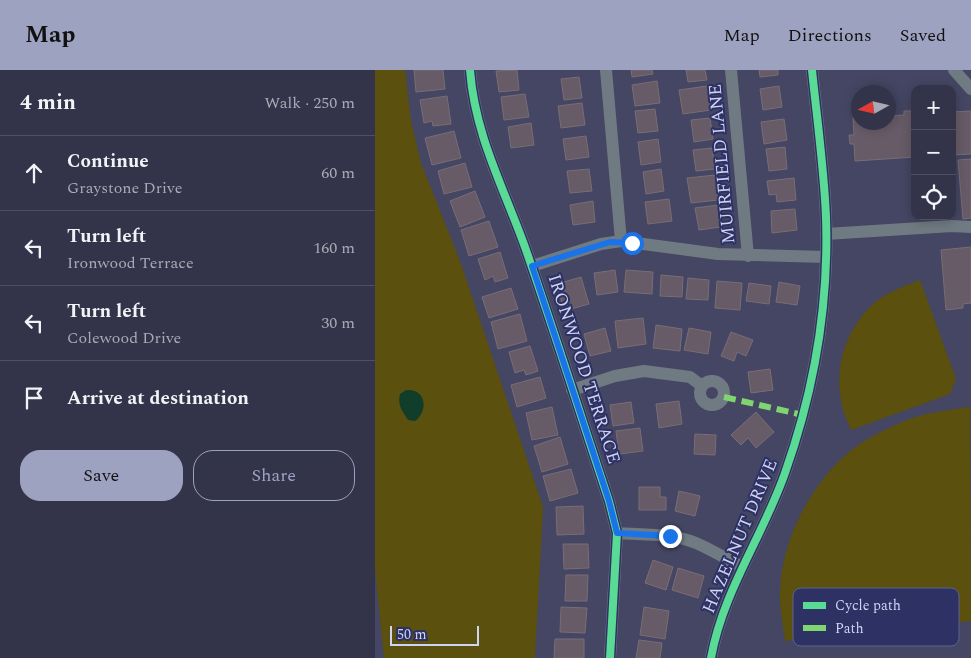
<!DOCTYPE html>
<meta charset="utf-8">
<style>
:root{--surface:#33344a;--page:#3e3f54;--text:#f1f3f6;--muted:#a9aab5;--line:#4e4f62;--accent:#9ea2c1}
body{margin:0;font-family:Spectral,serif;background:var(--page);color:var(--text)}
.controls{position:absolute;right:15px;top:15px;display:grid;overflow:hidden;border-radius:10px;box-shadow:0 2px 12px #0003}
.controls button{width:45px;height:45px;display:grid;place-items:center;padding:0;border:0;border-bottom:1px solid var(--line);background:var(--surface);color:var(--text);font:25px sans-serif}
.compass{position:absolute;left:476px;top:15px;width:45px;height:45px;border-radius:50%;background:var(--surface);box-shadow:0 2px 12px #0003;rotate:262deg}
.scale{position:absolute;left:15px;bottom:12px;width:89px;box-sizing:border-box;padding-left:5px;border:2px solid #ced4f4;border-top:0;font-size:14px;line-height:18px;white-space:nowrap;color:#ced4f4;-webkit-text-stroke:4px #2d3164;paint-order:stroke}
.stop{position:absolute;width:15px;height:15px;margin:-11px;border:4px solid #1a73e8;border-radius:50%;background:#fff}
.stop.end{background:#1a73e8;border-color:#fff;box-shadow:0 1px 5px #0008}
.list{margin:0;padding:0;list-style:none}
h2{display:flex;justify-content:space-between;align-items:center;height:65px;margin:0;padding:0 20px;font-size:21px}
h2 small{font-size:16px;font-weight:400;color:var(--muted)}
.list li{display:grid;grid-template-columns:32px 1fr auto;gap:15px;align-items:center;box-sizing:border-box;height:75px;padding:0 20px;border-top:1px solid var(--line)}
.list b{display:block;font-size:19px;white-space:nowrap}
.list p{margin:0;font-size:16px;white-space:nowrap;color:var(--muted)}
.list em{font-size:16px;font-style:normal;color:var(--muted)}
.actions{display:flex;gap:10px;padding:15px 20px}
.actions a{flex:1;padding:11px 0;border:1px solid var(--accent);border-radius:20px;text-align:center;font-size:18px;color:var(--accent)}
.actions .main{background:var(--accent);color:#111}
.icon{flex:none;width:28px;height:28px;fill:none;stroke:currentColor;stroke-width:2;stroke-linecap:round;stroke-linejoin:round}
.map{position:relative;flex:none;width:596px;height:588px;overflow:hidden}
header{display:flex;align-items:center;gap:30px;box-sizing:border-box;height:70px;padding:0 25px;background:var(--accent);color:#111}
header strong{font-size:24px}
nav{display:flex;gap:28px;margin-inline-start:auto;font-size:18px}
main{display:flex}
aside{flex:1;background:var(--surface)}
.map>svg:first-child{display:block}
</style>
<header>
<strong>Map</strong>
<nav><a>Map</a><a>Directions</a><a>Saved</a></nav>
</header>
<main>
<aside>
<h2>4 min<small>Walk · 250 m</small></h2>
<ul class="list">
<li><svg class="icon" aria-label="ahead" viewBox="0 0 24 24"><path d="M12 20V5M6 11l6-6 6 6"/></svg><div><b>Continue</b><p>Graystone Drive</p></div><em>60 m</em></li>
<li><svg class="icon" aria-label="left" viewBox="0 0 24 24"><path d="M17 20v-9H6M10 6l-5 5 5 5"/></svg><div><b>Turn left</b><p>Ironwood Terrace</p></div><em>160 m</em></li>
<li><svg class="icon" aria-label="left" viewBox="0 0 24 24"><path d="M17 20v-9H6M10 6l-5 5 5 5"/></svg><div><b>Turn left</b><p>Colewood Drive</p></div><em>30 m</em></li>
<li><svg class="icon" aria-label="arrive" viewBox="0 0 24 24"><path d="M6 21V4h12l-3 4 3 4H6"/></svg><div><b>Arrive at destination</b></div></li>
</ul>
<div class="actions"><a class="main">Save</a><a>Share</a></div>
</aside>
<div class="map">
<svg width="596" height="588" viewBox="0 0 596 588">
<rect width="100%" height="100%" fill="#444663"/>
<!-- green -->
<path fill="#5b500d" d="M0,0H30L36,51L46,93L85,191L168,437L160,588H9L0,498Z
M545,210L581,309L575,324L476,360C473,352 468,343 467,335C459,300 469,264 494,238C507,224 527,217 545,210Z
M595,337L596,551L410,571C408,558 406,544 405,530C403,474 437,408 482,376C498,365 515,357 532,350C552,342 575,340 595,337Z"/>
<!-- water -->
<path fill="#113d2b" d="M31,320C51,318 54,341 40,351L33,350C28,342 22,335 25,324Z"/>
<!-- building -->
<path fill="#665b66" stroke="#796d76" d="M39,0H68L70,19L41,22Z
M142,0L144,20L124,22L121,1Z
M256,0H277L278,4L257,7Z
M311,0H330L332,10L313,12Z
M384,0H403V5L385,7Z
M204,7L207,28L189,30L186,9Z
M282,11L285,33L260,36L257,15Z
M332,16L336,40L308,44L304,20Z
M404,16L407,37L388,40L385,19Z
M150,24L154,47L129,50L126,27Z
M72,26L76,54L58,56L57,51L49,53L45,30Z
M207,33L210,55L186,58L183,36Z
M280,39L283,61L263,63L260,41Z
M529,41H537V45H540V87L480,91L479,74H475L474,65H479L478,48H483V52H514V46L529,45Z
M596,41V84L577,85V42Z
M335,48L338,69L319,72L316,50Z
M409,49L412,70L389,74L386,52Z
M156,53L159,75L136,78L133,57Z
M79,61L86,88L57,95L50,68Z
M211,66L214,87L191,90L188,69Z
M283,69L286,92L266,95L263,72Z
M410,77L412,99L394,101L391,79Z
M337,78L340,99L321,101L318,80Z
M596,89V148L588,149L583,90Z
M90,93L97,117L69,124L63,101Z
M214,99L217,121L195,123L192,101Z
M286,99L289,121L271,124L268,102Z
M340,105L343,130L316,133L312,108Z
M419,108L421,130L402,132L401,124L394,125L392,111Z
M100,121L110,147L85,157L75,131Z
M294,129L297,151L273,154L270,132Z
M218,131L220,152L198,155L195,135Z
M343,135L346,157L324,160L320,138Z
M420,139L422,160L397,163L396,141Z
M114,151L123,177L94,186L86,160Z
M596,177V233L588,234V238L571,240L566,180Z
M125,182L133,208L120,212L118,206L110,210L103,189Z
M240,200L243,222L222,225L219,203Z
M251,200L278,202L277,224L249,222Z
M286,205L308,207L307,227L285,226Z
M206,207L214,234L189,241L182,214Z
M313,208L334,210L333,230L311,229Z
M342,211L367,213L365,240L340,238Z
M404,212L425,216L422,235L401,232Z
M374,213L396,216L394,234L371,231Z
M136,218L143,239L114,248L107,227Z
M145,244L152,271L123,279L116,252Z
M268,248L271,274L243,278L240,251Z
M281,255L307,259L305,281L278,278Z
M230,258L236,281L215,286L209,264Z
M314,258L336,262L333,284L309,280Z
M356,262L378,270L371,286L362,282L359,291L346,286Z
M155,276L163,301L151,305L149,300L140,303L134,282Z
M395,299L398,320L376,323L373,302Z
M165,307L171,328L142,337L136,315Z
M304,331L307,354L284,358L281,334Z
M256,332L259,353L238,356L235,335Z
M177,337L183,365L157,370L151,343Z
M381,342L399,362L381,378L373,368L366,375L356,365Z
M265,358L268,381L244,384L241,361Z
M320,364L341,365L340,385L319,384Z
M185,367L193,394L167,402L159,376Z
M196,399L203,423L175,431L168,406Z
M264,417H285V427H291V440H264Z
M304,421L325,426L320,446L300,441Z
M208,436L209,464L182,465L181,437Z
M188,474H213L214,498L189,499Z
M278,490L298,497L291,520L270,513Z
M303,498L329,506L323,528L297,520Z
M191,505H213L212,531H190Z
M186,537L212,538L210,563L185,562Z
M269,537L294,541L290,569L265,565Z
M180,569H209V588H179Z
M264,570L287,573L285,588H261Z"/>
<g fill="none" stroke-linecap="round" stroke-linejoin="round">
<!-- minor -->
<path stroke="#707a82" stroke-width="12" d="M95,0C100,66 129,118 151,180C180,263 206,347 234,431L242,463L235,588
M231,0L246,171
M356,0L373,186
M579,0L596,19
M451,164L577,156L596,157
M157,196L226,174L246,171L343,184L451,187
M325 323a12 12 0 1 1 24 0a12 12 0 1 1-24 0Z
M197,320L240,306L269,301L315,307L327,316
M242,463C268,465 297,463 321,473C337,480 352,489 367,497
M336,588C348,521 388,466 410,403C439,321 454,234 451,147C449,98 442,49 437,0"/>
<!-- quiet -->
<path stroke="#7fd670" stroke-width="6" stroke-dasharray="12 6" stroke-linecap="butt" d="M349,327L428,345"/>
<!-- cycleway casing -->
<g stroke="#2d3164" stroke-width="11">
<path id="cycleway" d="M95,0C100,66 129,118 151,180C180,263 206,347 234,431L242,463L235,588
M336,588C348,521 388,466 410,403C439,321 454,234 451,147C449,98 442,49 437,0"/>
</g>
<!-- cycleway -->
<use href="#cycleway" stroke="#5adb95" stroke-width="8"/>
</g>
<g fill="none" stroke-linecap="round" stroke-linejoin="round">
<!-- route -->
<path stroke="#1a73e8" stroke-width="6" d="M257,173L235,172L157,196L234,431L242,463L295,466"/>
</g>
<g text-anchor="middle" dominant-baseline="central" stroke-width="4" stroke-linejoin="round" paint-order="stroke">
<!-- street labels -->
<g font-size="18" fill="#ced4f4" stroke="#2d3164">
<text transform="translate(347 94) rotate(-95)">MUIRFIELD LANE</text>
<text transform="translate(209 299) rotate(72)">IRONWOOD TERRACE</text>
<text transform="translate(365 466) rotate(-67)">HAZELNUT DRIVE</text>
</g>
</g>
<!-- legend -->
<rect x="418" y="518" width="166" height="58" rx="8" fill="#2d3164" stroke="#5d628f" stroke-width="1"/>
<rect x="428" y="532" width="23" height="7" fill="#5adb95"/>
<rect x="428" y="555" width="23" height="6" fill="#7fd670"/>
<g font-size="14" fill="#ced4f4">
<text x="460" y="540">Cycle path</text>
<text x="460" y="563">Path</text>
</g>
</svg>
<div class="controls">
<button>+</button>
<button>−</button>
<button><svg class="icon" aria-label="locate" viewBox="0 0 24 24"><circle cx="12" cy="12" r="6"/><path d="M12 2v4M12 18v4M2 12h4M18 12h4"/></svg></button>
</div>
<svg class="compass" viewBox="-18 -18 36 36"><path d="M0-13l5 13h-10z" fill="#e53935"/><path d="M0 13l5-13h-10z" fill="#a9aab5"/></svg>
<div class="scale">50 m</div>
<div class="stop" style="left:257px;top:173px"></div>
<div class="stop end" style="left:295px;top:466px"></div>
</div>
</main>
